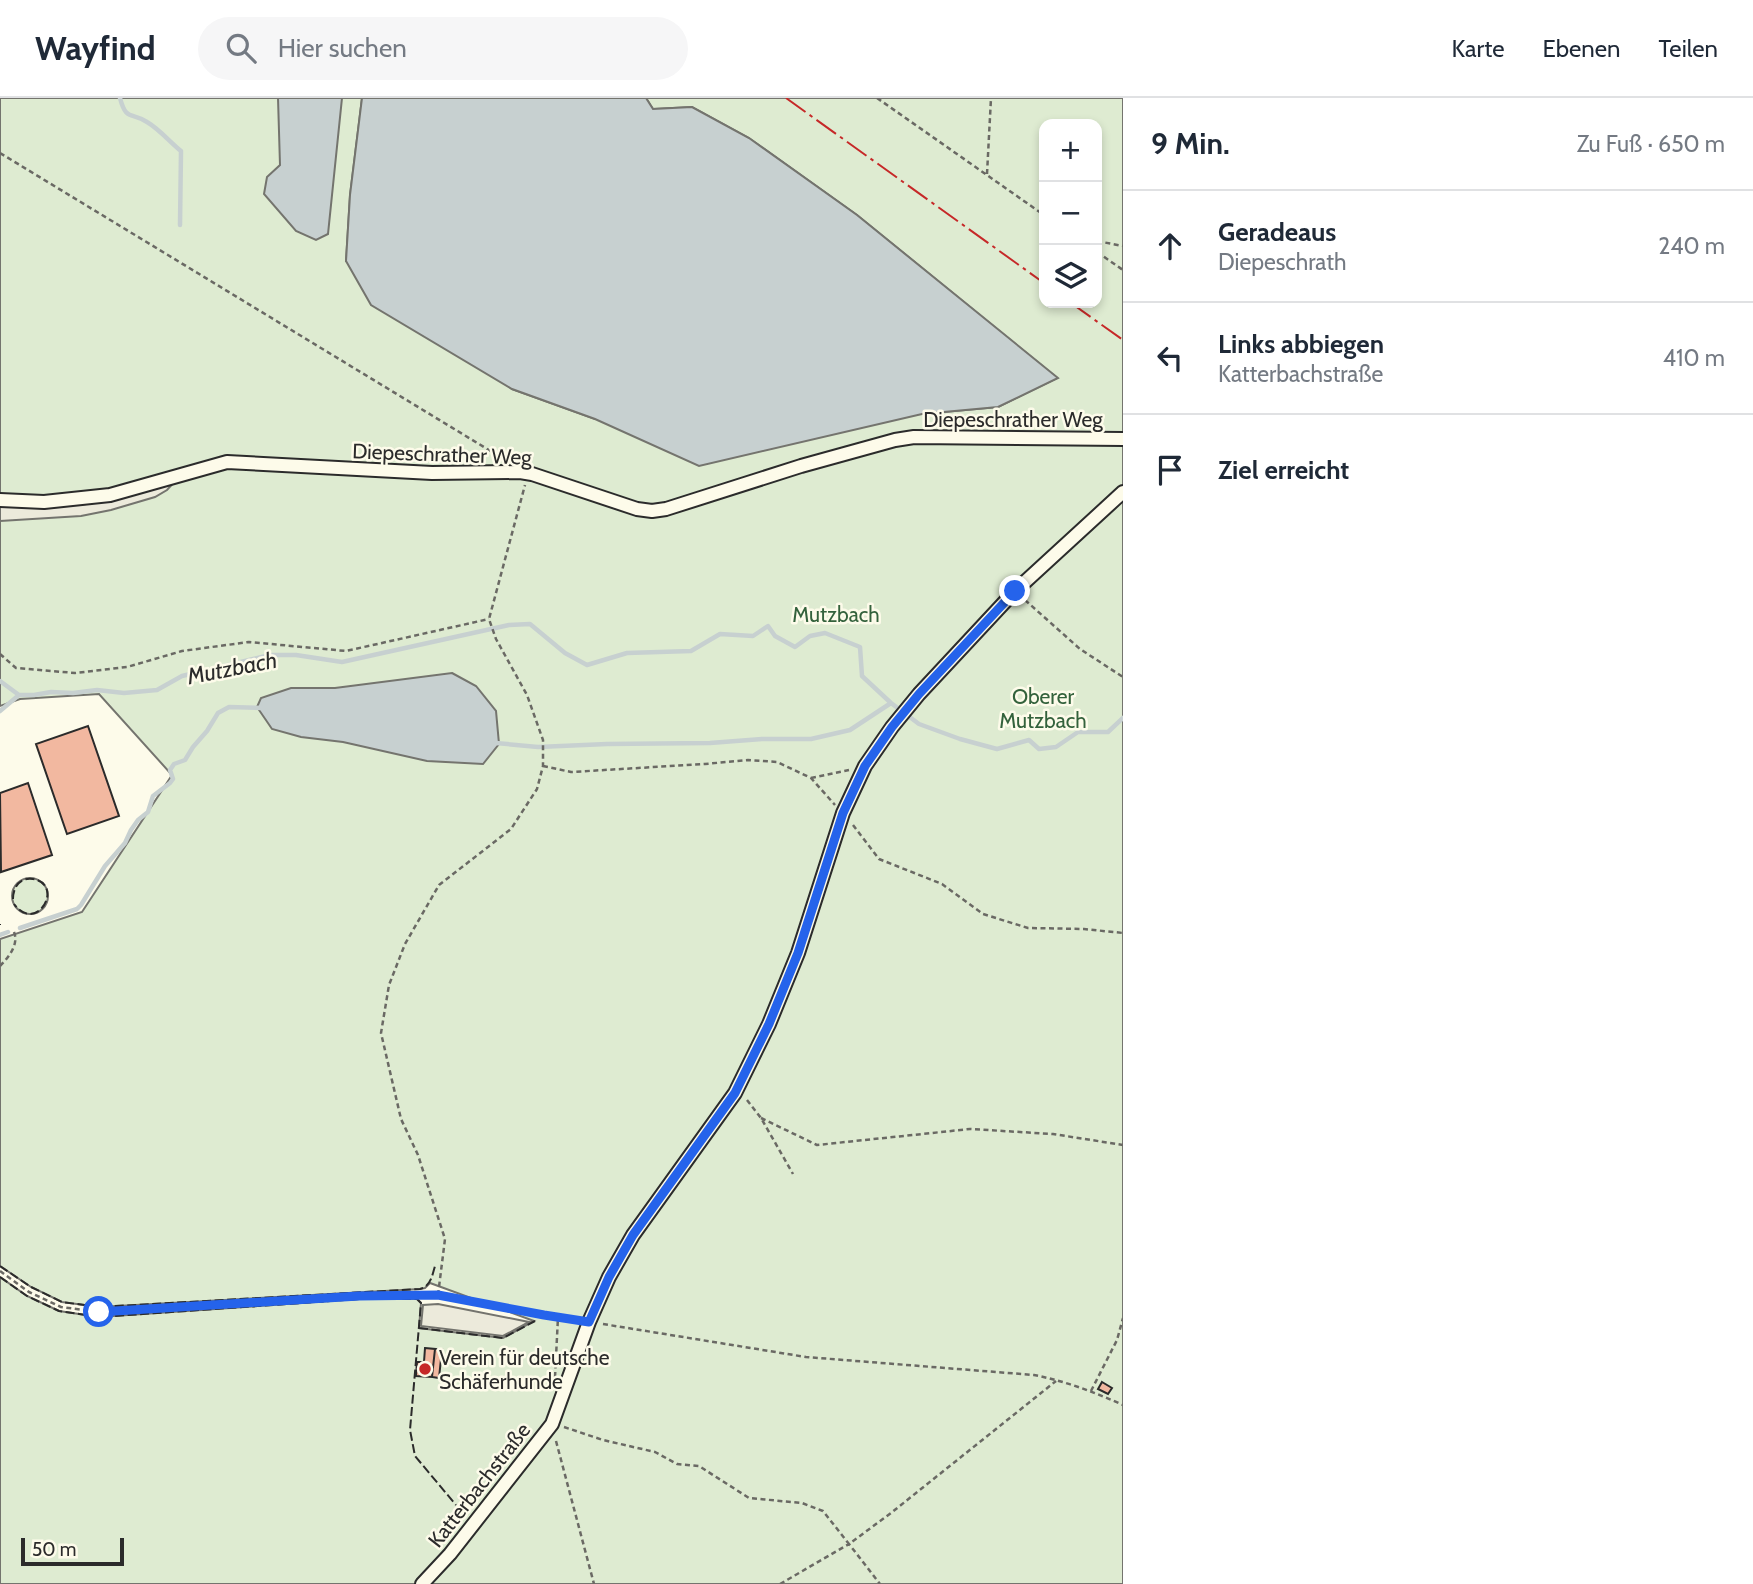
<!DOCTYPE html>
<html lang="de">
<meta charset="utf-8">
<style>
:root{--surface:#fff;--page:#f6f6f7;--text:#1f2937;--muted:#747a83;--line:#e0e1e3}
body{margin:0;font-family:Cabin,sans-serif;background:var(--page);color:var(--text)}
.controls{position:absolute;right:21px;top:21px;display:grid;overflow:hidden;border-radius:14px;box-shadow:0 4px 10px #0003}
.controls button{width:63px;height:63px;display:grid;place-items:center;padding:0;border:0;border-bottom:2px solid var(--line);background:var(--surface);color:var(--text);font:35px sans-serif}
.scale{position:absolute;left:21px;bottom:18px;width:103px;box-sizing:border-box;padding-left:7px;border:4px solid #2b2b2b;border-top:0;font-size:19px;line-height:24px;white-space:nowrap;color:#2b2b2b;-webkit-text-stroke:5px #fdfbea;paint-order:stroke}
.stop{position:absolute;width:21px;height:21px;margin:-16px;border:5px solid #2563eb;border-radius:50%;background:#fff}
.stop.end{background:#2563eb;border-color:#fff;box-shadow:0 2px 7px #0008}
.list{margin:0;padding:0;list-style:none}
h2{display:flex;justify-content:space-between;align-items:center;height:91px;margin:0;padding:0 28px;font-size:30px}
h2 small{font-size:23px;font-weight:400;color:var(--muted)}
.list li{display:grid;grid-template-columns:46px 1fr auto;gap:21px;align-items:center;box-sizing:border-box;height:112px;padding:0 28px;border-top:2px solid var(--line)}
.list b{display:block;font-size:26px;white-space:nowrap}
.list p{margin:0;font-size:23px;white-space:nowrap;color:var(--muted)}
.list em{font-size:23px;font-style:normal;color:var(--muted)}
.icon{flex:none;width:38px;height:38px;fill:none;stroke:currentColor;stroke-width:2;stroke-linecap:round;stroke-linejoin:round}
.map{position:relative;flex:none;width:1123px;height:1486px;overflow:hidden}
header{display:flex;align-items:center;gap:42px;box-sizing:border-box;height:98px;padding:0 35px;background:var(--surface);border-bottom:2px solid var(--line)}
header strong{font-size:33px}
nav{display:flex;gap:38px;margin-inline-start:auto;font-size:24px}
.search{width:490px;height:63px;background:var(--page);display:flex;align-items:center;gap:18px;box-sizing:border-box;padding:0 24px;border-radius:38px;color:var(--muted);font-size:26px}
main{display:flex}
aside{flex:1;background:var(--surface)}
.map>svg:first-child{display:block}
</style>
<header>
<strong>Wayfind</strong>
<div class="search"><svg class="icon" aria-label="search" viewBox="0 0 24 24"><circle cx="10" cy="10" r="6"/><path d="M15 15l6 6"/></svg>Hier suchen</div>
<nav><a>Karte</a><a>Ebenen</a><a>Teilen</a></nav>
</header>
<main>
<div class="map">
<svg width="1123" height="1486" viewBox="0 0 1123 1486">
<rect width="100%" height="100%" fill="#fdfbea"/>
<!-- green -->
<path fill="#deebd1" stroke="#74746e" stroke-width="2" fill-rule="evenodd" d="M0,0H362L350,97L346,163L512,291L595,321L922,316L998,309L1057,280L857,117L749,40L692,9L653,11L646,0H1123V1486H0V1179L27,1198L59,1213L99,1219L359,1201H417L421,1205L419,1230L503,1240L534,1223L430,1185L425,1190L420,1191L99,1209L62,1204L31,1189L0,1168V841L82,814L172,677L99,596L20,601L0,608ZM1044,26H1097V205H1044Z
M12 798a18 18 0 1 1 36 0a18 18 0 1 1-36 0Z"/>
<!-- parking -->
<path fill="#eceadb" stroke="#74746e" stroke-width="2" d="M178,380L167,392L155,399L111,412L81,418L0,423V409L61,408L86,406L123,398Z
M438,1206L529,1224L503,1238L421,1228L423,1207Z"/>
<!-- water -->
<path fill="#c7d0d0" stroke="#74746e" stroke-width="2" d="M278,0H342L328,136L316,142L296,133L264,96L267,79L280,67Z
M362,0H646L653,11L692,9L749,40L857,117L1058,280L998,309L922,316L699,368L595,321L512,291L371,207L346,163L350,97Z
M452,575L476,588L496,613L499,646L483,666L427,663L343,644L301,639L272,631L257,609L261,600L291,590H335Z"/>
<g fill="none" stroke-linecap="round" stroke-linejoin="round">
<!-- stream -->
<path stroke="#c7d0d0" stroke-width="4.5" d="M120,0C126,23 131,14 147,24C159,31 170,44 181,53L180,127
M0,583L19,597H34L51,594L73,595L97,592L124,595L157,592L182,578L270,557H296L342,564L509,527L530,526L565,555L587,567L627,555L691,553L720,536L753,538L768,528L775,538L795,549L810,538L825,535L860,549L862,578L891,605L919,626L960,641L997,651L1029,642L1039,651L1056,649L1078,634H1108L1123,620
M0,613L19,597
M496,645L538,649L607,646L710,645L762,641H811L850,632L891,605
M20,830L77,811L81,807L105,768L125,745L131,732L138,722L148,714L153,698L170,685L173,681L170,672L174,666L185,662L193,649L207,633L218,615L229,609L263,610
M0,837L8,834"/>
</g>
<!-- building -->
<path fill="#f2b8a0" stroke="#2b2b2b" stroke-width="2" d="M88,628L119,718L67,736L36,646Z
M28,685L52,757L1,774L0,695Z
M425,1250L435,1251L432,1279L416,1278L417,1264H424Z
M435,1251H442L439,1280L432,1279Z
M1102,1284L1112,1290L1108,1296L1098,1291Z"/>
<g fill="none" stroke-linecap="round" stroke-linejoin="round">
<!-- street casing -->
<g stroke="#2b2b2b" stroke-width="16">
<path id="street" d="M0,402L44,404L110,397L227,364L432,375L520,374L532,376L637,411L652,413L666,411L801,368L895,342L914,339L1123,341
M422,1486L450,1456L552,1326L589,1224L609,1179L633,1137L735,995L769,926L798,855L843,715L865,668L892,629L919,596L1015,493L1123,394"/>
</g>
<!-- path -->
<path stroke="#6a6964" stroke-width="2.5" stroke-dasharray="5 3.5" stroke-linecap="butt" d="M877,0L1044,117
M0,55L502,360
M987,76L991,0
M1097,143L1123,148
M1097,154L1123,172
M1025,502L1080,551L1123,579
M0,556L16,570L75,575L127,569L182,553L249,544L346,553L489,521
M543,668L571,674L705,666L748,662L777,664L811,680L835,707
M811,680L849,672
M853,727L879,761L942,786L983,816L1028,830L1084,831L1123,835
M0,868C9,859 19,846 14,834
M747,1002L761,1020L793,1076
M761,1020L817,1047L970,1031L1053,1036L1123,1047
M0,1173L29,1194L61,1209L99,1214L359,1198L438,1197L544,1217L576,1222
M438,1197L445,1141L418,1057L401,1021L381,935L389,887L405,846L439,787L511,731L537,691L543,668V642L527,597L496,541L489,521L525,387
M603,1226L806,1259L1034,1277C1065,1283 1094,1294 1123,1307
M555,1279L558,1219
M1091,1293L1117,1242L1123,1220
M564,1329L603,1342L655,1354L677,1366L699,1368L749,1400L802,1405L823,1413L849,1446L891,1415L1056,1283
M556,1343L594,1486
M780,1486L849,1446L880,1486"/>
<!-- street -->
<use href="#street" stroke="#fdfbea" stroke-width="12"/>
<!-- fence -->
<path stroke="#2b2b2b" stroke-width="2" stroke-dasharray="9 3.5" stroke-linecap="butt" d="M13,801C13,789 20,779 33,781C65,786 37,837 14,806
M0,826V827
M0,1168L31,1189L62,1204L99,1209L420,1191C431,1188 432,1178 435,1168
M0,1179L27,1198L59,1213L99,1219L359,1201H417L421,1205L410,1332L415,1358L456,1407
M419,1230L503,1240L535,1223"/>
<!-- power -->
<path stroke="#c62828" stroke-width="2" stroke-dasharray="24 5 3.5 5" stroke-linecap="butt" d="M786,0L1044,185
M1071,205L1123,242"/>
</g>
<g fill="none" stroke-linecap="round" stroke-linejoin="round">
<!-- route -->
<path stroke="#2563eb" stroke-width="9" d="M99,1214L359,1198L438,1197L544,1217L589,1224L609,1179L633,1137L735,995L769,926L798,855L843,715L865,668L892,629L919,596L1015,493"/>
</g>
<!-- markers -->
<circle fill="#c62828" stroke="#fdfbea" stroke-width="2.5" cx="425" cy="1271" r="7"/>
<g text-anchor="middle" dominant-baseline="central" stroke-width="5" stroke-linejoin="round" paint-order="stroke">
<!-- street labels -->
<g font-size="21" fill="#2b2b2b" stroke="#fdfbea">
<text x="1013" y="321">Diepeschrather Weg</text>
<text transform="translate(442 356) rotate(2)">Diepeschrather Weg</text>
<text transform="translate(479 1387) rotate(-52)">Katterbachstraße</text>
</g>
<!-- park labels -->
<g font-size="21" fill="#34623c" stroke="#fdfbea">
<text x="836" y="516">Mutzbach</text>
<text x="1043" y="598">Oberer<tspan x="1043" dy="24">Mutzbach</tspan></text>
</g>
<!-- poi labels -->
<g font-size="21" fill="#2b2b2b" stroke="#fdfbea" text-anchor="start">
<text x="439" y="1259">Verein für deutsche<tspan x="439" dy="24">Schäferhunde</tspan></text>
</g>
<!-- water labels -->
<g font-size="23" font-style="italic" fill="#2b2b2b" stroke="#fdfbea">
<text transform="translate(232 570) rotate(-11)">Mutzbach</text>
</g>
</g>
</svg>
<div class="controls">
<button>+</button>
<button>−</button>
<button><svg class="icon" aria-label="layers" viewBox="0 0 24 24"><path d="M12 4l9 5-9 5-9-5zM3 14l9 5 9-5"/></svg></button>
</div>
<div class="scale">50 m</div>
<div class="stop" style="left:99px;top:1214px"></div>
<div class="stop end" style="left:1015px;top:493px"></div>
</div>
<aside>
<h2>9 Min.<small>Zu Fuß · 650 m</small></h2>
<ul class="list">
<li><svg class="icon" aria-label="ahead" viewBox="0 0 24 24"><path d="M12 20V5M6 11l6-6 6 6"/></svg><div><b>Geradeaus</b><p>Diepeschrath</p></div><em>240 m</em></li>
<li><svg class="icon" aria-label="left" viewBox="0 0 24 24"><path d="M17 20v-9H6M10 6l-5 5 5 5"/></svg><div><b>Links abbiegen</b><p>Katterbachstraße</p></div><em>410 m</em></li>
<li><svg class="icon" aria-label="arrive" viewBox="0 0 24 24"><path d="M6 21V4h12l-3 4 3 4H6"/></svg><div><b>Ziel erreicht</b></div></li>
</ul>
</aside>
</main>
